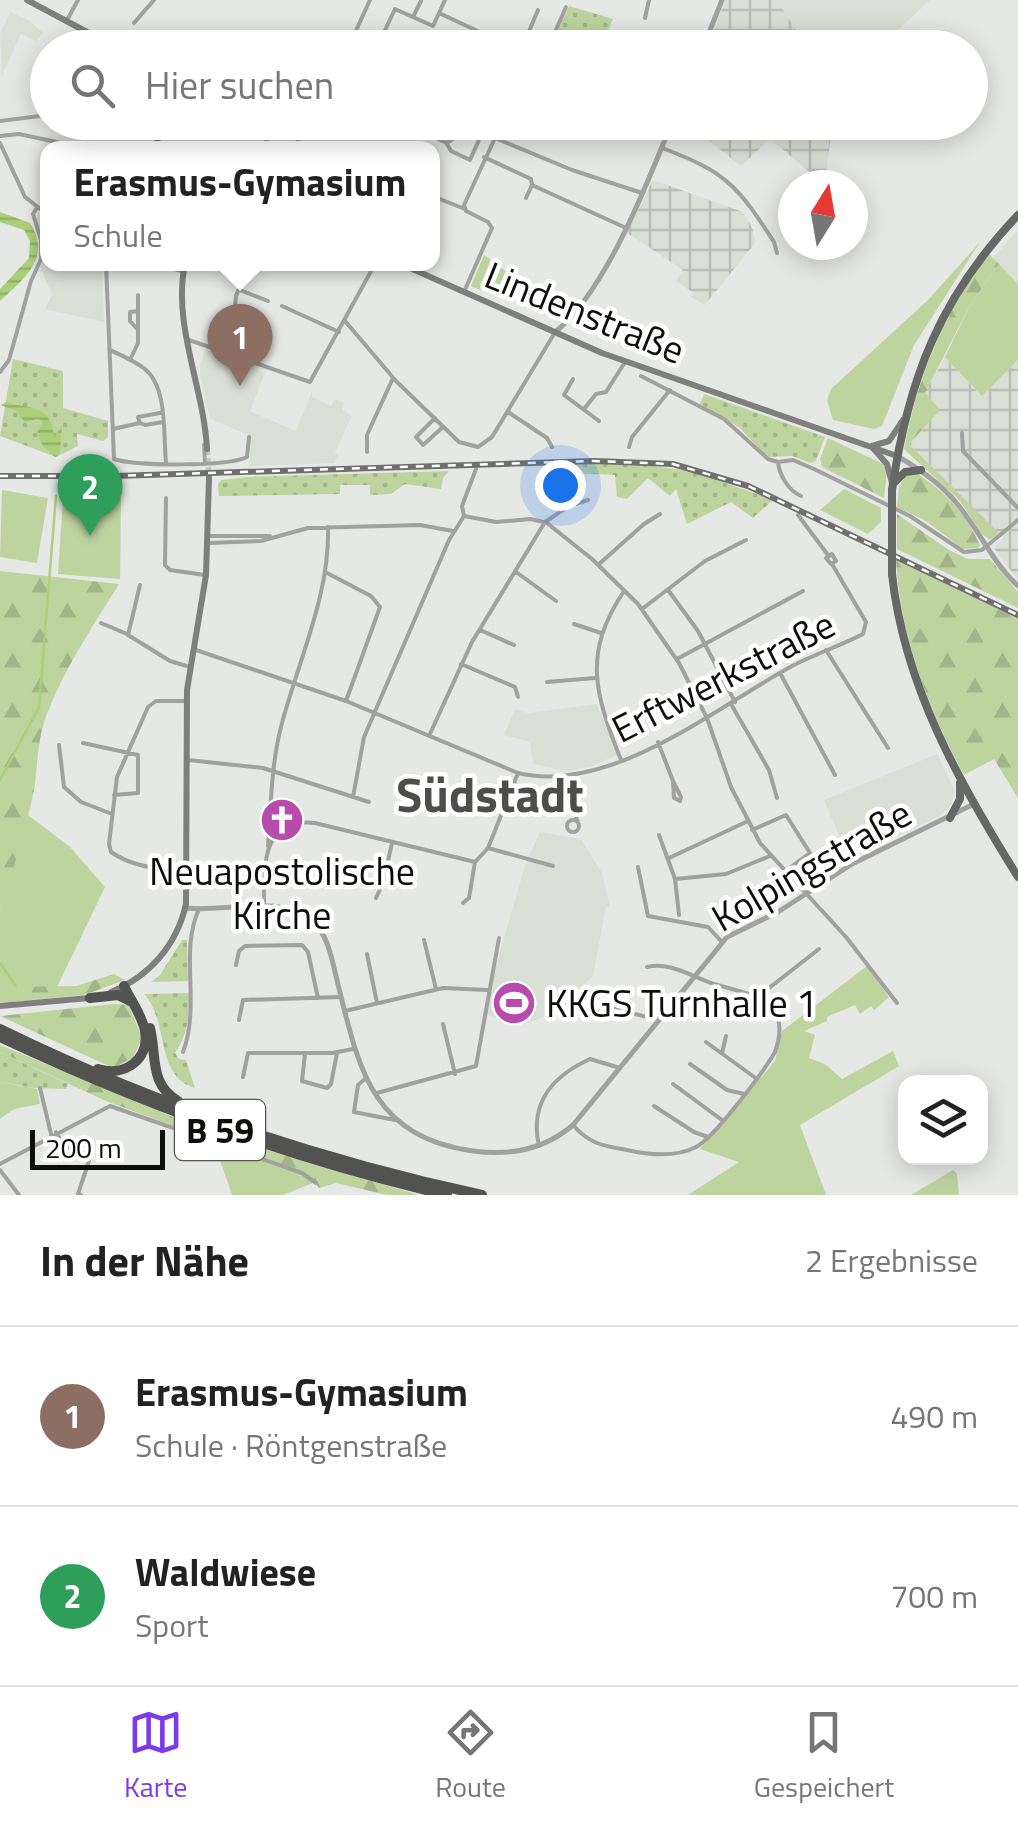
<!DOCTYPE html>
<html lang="de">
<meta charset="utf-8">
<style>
:root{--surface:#fff;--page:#f2f2f2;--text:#222;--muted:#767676;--line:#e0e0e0;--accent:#7c3aed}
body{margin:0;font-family:"Titillium Web",sans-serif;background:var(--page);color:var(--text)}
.controls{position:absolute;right:30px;bottom:30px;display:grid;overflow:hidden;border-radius:20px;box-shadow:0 5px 25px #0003}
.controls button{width:90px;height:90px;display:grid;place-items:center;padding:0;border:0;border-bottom:2px solid var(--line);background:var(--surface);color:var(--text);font:50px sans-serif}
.compass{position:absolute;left:778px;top:170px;width:90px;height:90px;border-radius:50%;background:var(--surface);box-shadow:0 5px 25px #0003;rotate:11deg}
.scale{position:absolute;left:30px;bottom:25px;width:135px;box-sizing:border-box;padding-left:10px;border:5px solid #0d0d0c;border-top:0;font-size:28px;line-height:35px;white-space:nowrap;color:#0d0d0c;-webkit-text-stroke:8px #fff;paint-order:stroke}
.you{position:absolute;left:560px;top:485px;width:35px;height:35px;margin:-25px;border:8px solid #fff;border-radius:50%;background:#1a73e8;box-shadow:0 0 0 15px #1a73e833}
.badge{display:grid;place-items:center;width:65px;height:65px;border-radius:50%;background:var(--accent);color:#fff;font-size:32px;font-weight:700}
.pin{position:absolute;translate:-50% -82px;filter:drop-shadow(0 2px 5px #0008)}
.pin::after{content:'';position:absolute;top:52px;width:35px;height:30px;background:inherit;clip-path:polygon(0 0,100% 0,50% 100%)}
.popup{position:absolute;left:40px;top:141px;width:400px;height:130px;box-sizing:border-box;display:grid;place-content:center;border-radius:20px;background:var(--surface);filter:drop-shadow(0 2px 8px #0005);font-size:32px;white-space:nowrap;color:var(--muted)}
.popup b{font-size:38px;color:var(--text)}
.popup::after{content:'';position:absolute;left:50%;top:100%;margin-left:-20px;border:20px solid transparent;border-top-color:var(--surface)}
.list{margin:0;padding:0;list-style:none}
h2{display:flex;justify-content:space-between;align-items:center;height:130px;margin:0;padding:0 40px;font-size:42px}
h2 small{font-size:32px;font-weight:400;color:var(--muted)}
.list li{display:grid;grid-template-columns:65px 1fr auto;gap:30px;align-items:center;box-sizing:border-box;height:180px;padding:0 40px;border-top:2px solid var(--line)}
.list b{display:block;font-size:38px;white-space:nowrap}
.list p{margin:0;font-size:32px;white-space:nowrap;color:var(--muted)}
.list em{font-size:32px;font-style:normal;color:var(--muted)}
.icon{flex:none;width:55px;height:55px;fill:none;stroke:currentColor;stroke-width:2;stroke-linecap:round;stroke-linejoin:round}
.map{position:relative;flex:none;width:1018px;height:1195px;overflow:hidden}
.search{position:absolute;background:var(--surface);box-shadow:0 5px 25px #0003;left:30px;right:30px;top:30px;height:110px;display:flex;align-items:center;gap:25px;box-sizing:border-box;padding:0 35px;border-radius:55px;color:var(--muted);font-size:38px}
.sheet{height:490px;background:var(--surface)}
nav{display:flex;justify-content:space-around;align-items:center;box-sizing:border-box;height:140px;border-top:2px solid var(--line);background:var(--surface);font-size:28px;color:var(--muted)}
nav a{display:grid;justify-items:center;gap:5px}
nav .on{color:var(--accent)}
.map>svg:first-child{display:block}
</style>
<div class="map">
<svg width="1018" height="1195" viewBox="0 0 1018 1195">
<defs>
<pattern id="industrial-grid" width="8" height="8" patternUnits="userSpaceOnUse" patternTransform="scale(2.5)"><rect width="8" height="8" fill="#dadfd5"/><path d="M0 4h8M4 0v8" fill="none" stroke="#babeb6"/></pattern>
<pattern id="forest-firs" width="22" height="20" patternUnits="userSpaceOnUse" patternTransform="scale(2.5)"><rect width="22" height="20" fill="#bdd49f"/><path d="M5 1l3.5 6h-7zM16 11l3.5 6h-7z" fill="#a1b588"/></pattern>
<pattern id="park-dots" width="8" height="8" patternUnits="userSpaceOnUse" patternTransform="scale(2.5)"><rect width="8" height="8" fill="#bdd49f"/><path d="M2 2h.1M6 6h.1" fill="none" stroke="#a1b588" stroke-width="1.8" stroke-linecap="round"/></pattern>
<pattern id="water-rules" width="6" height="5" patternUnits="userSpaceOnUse" patternTransform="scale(2.5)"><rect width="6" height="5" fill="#acd07a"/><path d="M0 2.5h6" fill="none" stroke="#93b168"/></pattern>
</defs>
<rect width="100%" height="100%" fill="#e6e8e5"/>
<!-- built -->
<path fill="#dadfd5" d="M777,0H930L879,48L807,47Z
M10,12L30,21L43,33L36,41L21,34L2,75L0,34Z
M39,214L47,219L48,264H102L104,322L45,309L52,295L40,267L44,246L36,220Z
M1018,230V284L993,258Z
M206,349L265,373L250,411L296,431L312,391V397L331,406L335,399L344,403L342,410L352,415L335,453L338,455L334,463L249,466L251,436L210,419L200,374V364Z
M597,704L617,755L590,767L564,771L533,764L530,742L504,735L515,709L528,713Z
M937,754L955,791L950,807L938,817L849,859L824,800Z
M540,832L581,839L602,873L610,907H606L593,976L574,994L570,1006L529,1023L485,1015L489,989L526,863Z"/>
<!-- industrial -->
<path fill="url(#industrial-grid)" d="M725,0H777L807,47L716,48L709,45Z
M677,123H832L825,185L770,139L741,166L698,132Z
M653,180L743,212L752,227L756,242L705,305L691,297L694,293L676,281L683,270L627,233Z
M945,357L982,396L1018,360V580L994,548L1003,538L909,444L939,410L924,394Z"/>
<!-- grass -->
<path fill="#bdd49f" d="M980,242L914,345L882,426L874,429L833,420L827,400L831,389L929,299Z
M484,255L507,272L493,295L471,286Z
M999,264L1018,284V360L982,396L945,357L970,305Z
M844,489L881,508V522L868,534L820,510Z
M2,490L48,498L37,563L0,557Z
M63,498H121L120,579L58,574Z
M28,815L70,847L105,887L57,987H0V911Z
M867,966L889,997L874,1010L871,1006L860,1014L855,1005L827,1017V1021L804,1031L815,1035L809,1058L825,1064L842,1079L893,1051L899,1066L800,1125L826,1195H688L739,1162L700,1149L775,1061L782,1031Z
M0,1082L37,1089L40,1104L14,1109L0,1119Z
M215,1146L299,1173L313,1183L283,1195H232Z
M953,1170L957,1174L959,1195H911Z"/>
<!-- forest -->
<path fill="url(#forest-firs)" d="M989,254L999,264L970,305L925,393L940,410L909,444L999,533L990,540L982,534L960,501L904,449C918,377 943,313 989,254Z
M828,438L883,464L887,472L884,498L822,467L820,459Z
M916,473C945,491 966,514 980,545L978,548L963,549L926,521L897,507L899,487L907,474Z
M897,514L949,550L968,559H990L1018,592V608L897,549Z
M896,559L1018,616V798L994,759L964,775C928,707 900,637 896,559Z
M0,571L119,584C93,626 65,667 47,714C37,739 38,764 34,790C26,831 12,871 0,911Z
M114,974L125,980L84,995L0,1003V987L76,986Z
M114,1004L128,1005L142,1037L133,1058L113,1068L0,1016Z
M0,1045L214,1134L419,1195H387L336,1183L319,1188L309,1176L106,1101L0,1052Z"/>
<!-- park -->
<path fill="url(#park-dots)" d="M569,6L613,19L601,47L550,48Z
M13,359L63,371V408L108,421V437L103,441L77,434L78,446L56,457L0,436Z
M704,394L825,437L816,461L811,463L792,456L767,457L740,428L700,404Z
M626,463L692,471L773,500L753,518L731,502L687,524L676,489L670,496L648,478L627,499L617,497L615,475L566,473L565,464Z
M449,471L443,478L441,489L405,484L391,494L370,495V485H340V494L219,496L218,484L222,480L246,477Z
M182,940H187L188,981L151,982L160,975Z
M189,993C189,1017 188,1034 175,1053L179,1059L186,1060L195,1088C154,1076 170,1022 144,994Z
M0,1052L68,1084L66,1089L34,1088L0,1082Z"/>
<!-- water -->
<path fill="url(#water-rules)" d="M0,212L30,223C52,258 24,279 0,301V289L29,258L30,241L24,230L0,222Z
M6,402C33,410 51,404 54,438L62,425L60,454C47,458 41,443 37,432L43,421L37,419L25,422L16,411L1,405Z"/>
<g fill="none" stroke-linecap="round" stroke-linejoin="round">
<!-- stream -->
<path stroke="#acd07a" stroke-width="2.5" d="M0,780L39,707L56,496
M0,963L16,986"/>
<!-- secondary-tunnel -->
<path stroke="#c5c7c4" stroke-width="6" stroke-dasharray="6 3" stroke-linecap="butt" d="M207,449L209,478"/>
<!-- minor -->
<path stroke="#a1a1a0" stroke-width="4" d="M439,13L445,0
M413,17L421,1
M645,18L649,0
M67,20L78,0
M134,23L154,0
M355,35L383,48
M378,45L395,9L433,26L439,13L514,48
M348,48L370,0
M522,48L538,10
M548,48L566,7
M48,64L41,70L48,75
M0,121L40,116
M400,122L447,143L454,138L461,122
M0,136L19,134L61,143
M0,143L25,197L48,215
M447,144L451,151L470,160L487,122
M272,148L266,140L273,122
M294,148L308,122
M662,148C726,172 737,185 774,242L777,253
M484,157L531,179L532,185L626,228
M432,196L465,209
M526,198L532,185
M106,264L114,459C135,466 227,467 247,457L249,437
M149,264L183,271
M240,290L268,301
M464,292L492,228L488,222L466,211L464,205L495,138L572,170L642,193
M282,306L339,332
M138,311L130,312V321L138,330
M345,321L396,381L459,442L478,447L492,437L554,334
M189,340L310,382L375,264
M110,350C121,355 135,361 145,369C168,388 163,435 166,462
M230,353L236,296L249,264
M130,360L138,343V295
M0,372L9,360L31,281L41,259V240L33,214L36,209
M641,376L724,419L768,459L778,462C779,475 789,491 801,496
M573,379L564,395L599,421
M584,409L596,394L606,392L625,362
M508,412L547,438L552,447
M435,418L416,437L423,445L443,427
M140,423L145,425L163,422
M113,429L140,423L138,417L160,413
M962,433L963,451L1018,508
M204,445L205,464
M629,447L632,437L670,390
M367,452V435L393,378
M778,462L793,460L814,469L910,516L964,552L982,550L1018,520
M166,498L165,565L170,570L205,575
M798,515L828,555
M464,516L496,522L531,519L547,523L592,559L638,604L679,663L707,718L731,787L760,843L846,937L897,1003
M209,536H270
M208,543L261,541L308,528L420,525L453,531
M832,554L836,561L831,564L826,558Z
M598,565L644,524L660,514
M516,572L556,601
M327,573L371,596L380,607L346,701
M140,585L128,635L170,661L190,667
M668,590L698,631L735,702
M642,609L705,561L746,540
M101,623L127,634
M574,624L601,633
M480,630L514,645
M196,650L346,701L518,773C610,795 715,708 792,666C815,654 840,646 863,634L866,622L832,564
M826,650L888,748
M677,659L803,591
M461,664L515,687L518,697
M780,673L835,775
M547,682L595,678
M731,704L769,770L777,798
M429,736L472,642L545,522L569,506L588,500
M658,742L673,781L674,798L680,801L681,797L673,781
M83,743L138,755V793L114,795
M59,745L64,787L81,802L112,814
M188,760L263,768L369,802
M621,760C595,694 582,654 624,591
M565,779L578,823
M353,797L364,737L449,540L464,516L462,506L476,469
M567 826a6 6 0 1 1 12 0a6 6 0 1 1-12 0Z
M752,830L786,815L810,853L784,872
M659,835L675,879L679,915
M268,846C271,805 271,764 282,723C299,659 330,594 328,527
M488,848L553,866
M669,858L746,822
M638,867L648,916L708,927L722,942
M184,870C159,870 131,866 111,852L109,844L117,777L148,707L156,701H187
M675,879L726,874L770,856
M376,898L383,883L392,843
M463,903L469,898L475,862L488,848L518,773
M264,904C264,867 261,817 315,823L475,862
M424,940L436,989
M367,954L377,1003
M236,965L239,951L245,946L302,945L308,952L318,998
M760,995L819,949
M611,1008L659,1020
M345,1011L443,988L487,990
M239,1020L243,1000L341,997
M443,1024L455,1074
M706,1042L757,1079
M183,1052C201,1004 179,952 199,909
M722,1053L726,1036
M305,1054L302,1081L327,1088L331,1084L337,1053
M690,1064L727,1090L744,1094
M243,1077L248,1053H332L353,1049
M365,1079L358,1085L354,1112L395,1120
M673,1084L722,1120
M40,1088L51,1134
M377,1093L476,1066L499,938
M654,1106L694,1132L708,1137
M573,1125C589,1144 604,1146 627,1150C649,1155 675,1158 696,1147C714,1138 764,1071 775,1052C794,998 750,995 714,984C693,977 669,961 647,967
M56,1132L63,1145L86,1154L89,1161L78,1194L81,1195
M539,1146C529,1102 553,1076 590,1059L620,1068
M0,1164L110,1106L302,1173L316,1183
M0,1170L19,1195"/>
<!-- tertiary -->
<path stroke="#a1a1a0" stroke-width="5" d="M703,48L722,0
M555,332C605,293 648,182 672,122
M897,456C925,472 949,490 967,517C984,540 996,566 1018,586
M186,908C225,913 279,893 312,921C328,935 331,956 336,976C358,1064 368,1136 473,1151C510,1156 544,1150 573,1125L727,937L778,912L852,864L974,804"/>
<!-- secondary -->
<path stroke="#7f807d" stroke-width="6" d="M27,0L87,32L104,48
M151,122L160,148
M185,264C172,324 204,388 207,449
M401,264L602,353L897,456
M872,446L889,441L903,420
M872,447L887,464L892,483
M111,992C149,977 177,945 186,904L187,690L206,575L209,478
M0,1006L89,998"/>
<!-- primary -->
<path stroke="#666865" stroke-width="8" d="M895,482L905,472L921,470
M892,490C908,379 940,297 1018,215
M892,574C904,686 960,784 1018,877
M950,818L960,799V783"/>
<!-- motorway -->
<path stroke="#525350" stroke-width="10" d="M90,998L118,995L132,1002
M150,1028C157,1057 149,1084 178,1101
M0,1029C153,1104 316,1159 482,1195
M0,1037C144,1105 292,1159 447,1195
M98,1069C124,1077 150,1060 145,1031C142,1015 131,1001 124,986"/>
<!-- rail casing -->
<g stroke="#6f706e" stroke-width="6">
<path id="rail" d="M0,476H115L594,461L673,464L748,486L1018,615"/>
</g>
<!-- rail -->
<use href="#rail" stroke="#fff" stroke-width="2.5" stroke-dasharray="8" stroke-linecap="butt"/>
<!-- primary-bridge -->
<path stroke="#666865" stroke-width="8" d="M892,574V490"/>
</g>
<!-- icons -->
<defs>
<g id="church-disc" transform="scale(2.25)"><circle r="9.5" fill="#b84cac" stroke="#fff"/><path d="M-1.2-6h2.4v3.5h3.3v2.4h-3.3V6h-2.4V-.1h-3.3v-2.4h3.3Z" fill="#fff"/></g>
<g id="stadium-disc" transform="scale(2.25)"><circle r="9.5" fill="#b84cac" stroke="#fff"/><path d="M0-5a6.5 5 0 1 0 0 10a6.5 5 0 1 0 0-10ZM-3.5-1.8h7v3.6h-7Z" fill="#fff"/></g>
</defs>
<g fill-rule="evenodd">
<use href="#church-disc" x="282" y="820"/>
<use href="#stadium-disc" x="514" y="1003"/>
</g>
<g text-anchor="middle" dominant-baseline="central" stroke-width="9" stroke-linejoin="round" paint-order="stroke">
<!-- shield labels -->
<rect fill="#fff" stroke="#565655" stroke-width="2.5" x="175" y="1100" width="90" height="60" rx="8"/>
<g font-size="35" font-weight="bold" fill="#0d0d0c">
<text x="220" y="1130">B 59</text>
</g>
<!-- street labels -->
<g font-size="38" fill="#0d0d0c" stroke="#fff">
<text transform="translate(585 312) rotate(22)">Lindenstraße</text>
<text transform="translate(723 676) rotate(-27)">Erftwerkstraße</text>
<text transform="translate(811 865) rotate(-30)">Kolpingstraße</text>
</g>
<!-- poi labels -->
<g font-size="38" fill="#0d0d0c" stroke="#fff">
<text x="282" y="871">Neuapostolische<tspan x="282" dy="44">Kirche</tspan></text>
<text x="546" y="1003" text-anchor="start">KKGS Turnhalle 1</text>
</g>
<!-- district labels -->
<g font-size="48" font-weight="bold" fill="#4d4e4c" stroke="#fff">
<text x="490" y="794">Südstadt</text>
</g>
</g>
</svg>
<div class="controls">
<button><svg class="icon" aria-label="layers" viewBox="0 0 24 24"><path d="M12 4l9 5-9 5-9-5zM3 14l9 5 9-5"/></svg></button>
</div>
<svg class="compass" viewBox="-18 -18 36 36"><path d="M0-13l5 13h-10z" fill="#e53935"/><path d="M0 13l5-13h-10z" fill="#767676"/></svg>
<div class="scale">200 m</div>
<div class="you"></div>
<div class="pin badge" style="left:240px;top:386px;background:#8d6e63">1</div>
<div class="popup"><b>Erasmus-Gymasium</b>Schule</div>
<div class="pin badge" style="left:90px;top:536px;background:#2e9e5b">2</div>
<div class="search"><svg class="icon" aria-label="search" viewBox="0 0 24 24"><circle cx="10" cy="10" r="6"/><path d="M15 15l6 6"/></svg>Hier suchen</div>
</div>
<section class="sheet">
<h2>In der Nähe<small>2 Ergebnisse</small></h2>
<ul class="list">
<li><span class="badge" style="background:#8d6e63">1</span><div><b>Erasmus-Gymasium</b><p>Schule · Röntgenstraße</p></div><em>490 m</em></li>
<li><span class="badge" style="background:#2e9e5b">2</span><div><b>Waldwiese</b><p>Sport</p></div><em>700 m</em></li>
</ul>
</section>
<nav>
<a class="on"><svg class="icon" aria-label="map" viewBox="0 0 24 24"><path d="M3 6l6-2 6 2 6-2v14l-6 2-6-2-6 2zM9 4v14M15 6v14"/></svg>Karte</a>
<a><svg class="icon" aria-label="directions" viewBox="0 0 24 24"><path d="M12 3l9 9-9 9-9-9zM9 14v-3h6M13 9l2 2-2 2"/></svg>Route</a>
<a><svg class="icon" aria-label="saved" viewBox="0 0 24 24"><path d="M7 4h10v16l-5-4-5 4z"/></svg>Gespeichert</a>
</nav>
